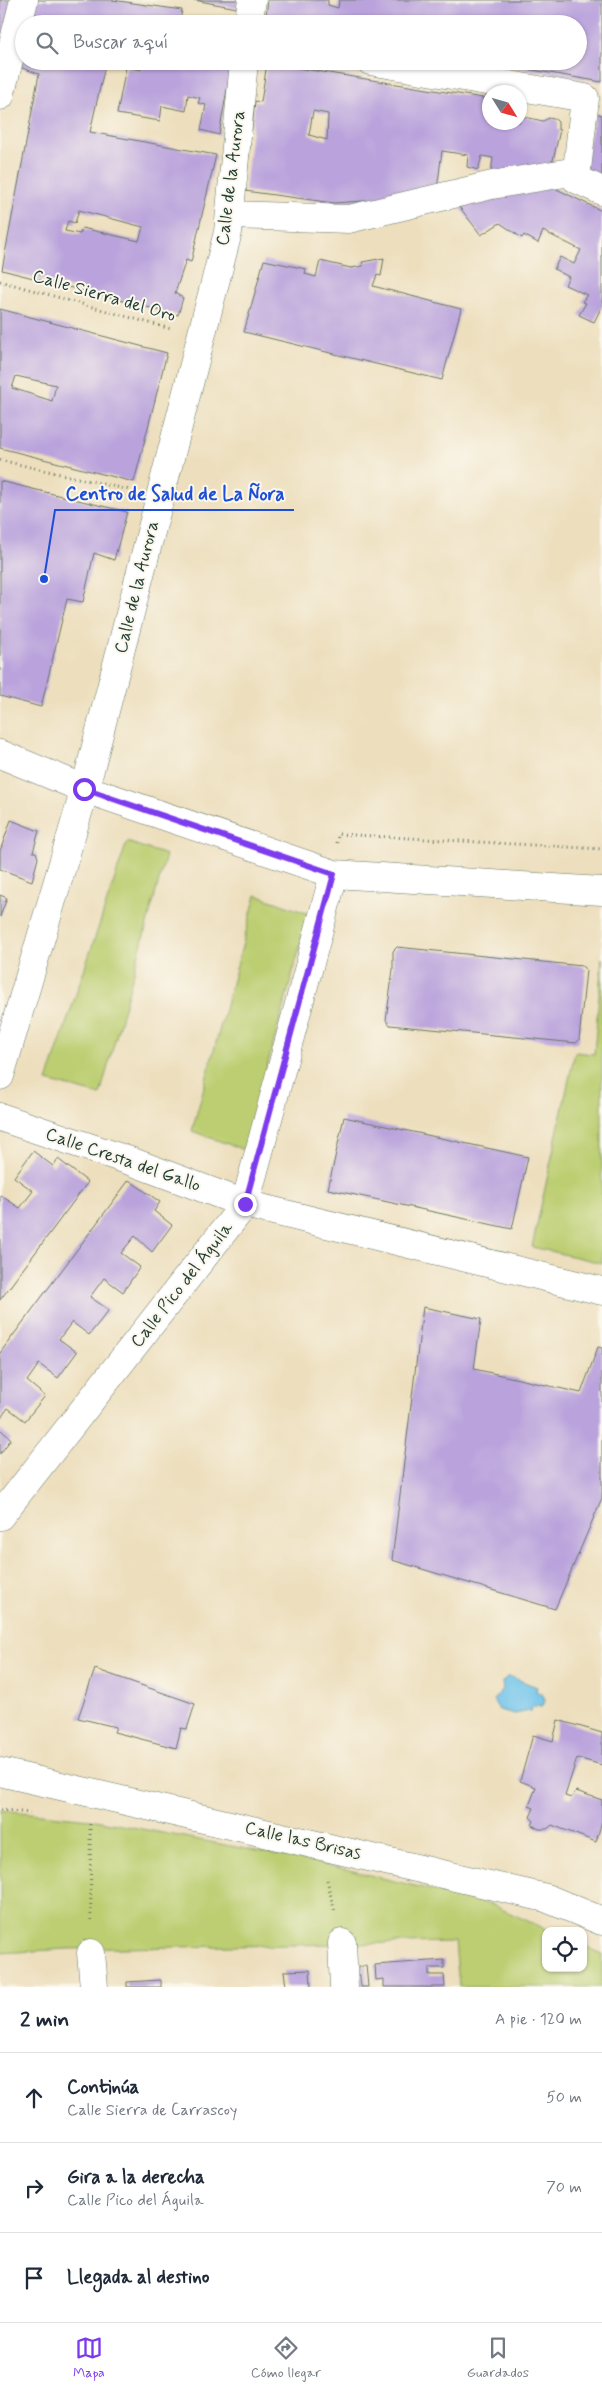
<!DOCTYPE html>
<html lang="es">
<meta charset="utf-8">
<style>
:root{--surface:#fff;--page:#f2f2f3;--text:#1f2937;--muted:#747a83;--line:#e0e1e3;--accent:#7c3aed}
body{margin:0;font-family:Mynerve,sans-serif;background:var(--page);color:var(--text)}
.controls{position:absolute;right:15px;bottom:15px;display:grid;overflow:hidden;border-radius:10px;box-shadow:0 1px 4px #0004}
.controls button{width:45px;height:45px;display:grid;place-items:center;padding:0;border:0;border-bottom:1px solid var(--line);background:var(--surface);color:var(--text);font:25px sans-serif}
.compass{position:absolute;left:482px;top:85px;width:45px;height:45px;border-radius:50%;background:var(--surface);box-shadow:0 1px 4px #0004;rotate:127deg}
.stop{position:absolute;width:15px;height:15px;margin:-11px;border:4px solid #7c3aed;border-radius:50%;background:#fff}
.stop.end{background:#7c3aed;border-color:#fff;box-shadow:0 1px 5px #0008}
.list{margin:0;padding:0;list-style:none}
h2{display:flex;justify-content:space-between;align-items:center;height:65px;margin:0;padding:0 20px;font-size:21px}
h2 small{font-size:16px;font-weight:400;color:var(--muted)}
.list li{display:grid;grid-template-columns:32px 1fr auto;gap:15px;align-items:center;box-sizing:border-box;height:90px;padding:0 20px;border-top:1px solid var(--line)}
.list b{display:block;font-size:19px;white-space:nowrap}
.list p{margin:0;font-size:16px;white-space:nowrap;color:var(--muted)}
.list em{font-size:16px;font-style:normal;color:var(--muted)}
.icon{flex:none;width:28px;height:28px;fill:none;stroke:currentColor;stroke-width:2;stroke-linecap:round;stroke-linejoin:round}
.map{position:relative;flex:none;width:602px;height:1987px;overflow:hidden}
.search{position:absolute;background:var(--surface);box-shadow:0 1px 4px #0004;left:15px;right:15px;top:15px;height:55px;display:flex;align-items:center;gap:12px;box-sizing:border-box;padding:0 18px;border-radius:28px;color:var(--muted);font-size:19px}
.sheet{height:335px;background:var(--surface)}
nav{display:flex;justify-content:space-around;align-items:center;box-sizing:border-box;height:70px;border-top:1px solid var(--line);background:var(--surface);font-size:14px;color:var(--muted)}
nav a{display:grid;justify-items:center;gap:2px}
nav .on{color:var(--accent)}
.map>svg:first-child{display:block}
</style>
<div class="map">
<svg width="602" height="1987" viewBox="0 0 602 1987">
<rect width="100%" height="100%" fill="#fbf7ec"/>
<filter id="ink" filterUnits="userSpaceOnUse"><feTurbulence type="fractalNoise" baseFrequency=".02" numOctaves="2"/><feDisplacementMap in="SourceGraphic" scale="10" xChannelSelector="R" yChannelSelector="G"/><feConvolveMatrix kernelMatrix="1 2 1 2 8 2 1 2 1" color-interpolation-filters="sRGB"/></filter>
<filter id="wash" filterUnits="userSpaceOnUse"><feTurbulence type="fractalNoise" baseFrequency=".0096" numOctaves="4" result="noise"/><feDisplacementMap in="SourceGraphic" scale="20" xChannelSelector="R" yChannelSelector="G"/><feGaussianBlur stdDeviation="1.12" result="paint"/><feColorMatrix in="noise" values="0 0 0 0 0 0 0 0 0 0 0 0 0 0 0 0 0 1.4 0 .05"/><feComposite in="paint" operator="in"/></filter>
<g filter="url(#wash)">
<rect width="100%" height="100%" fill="#eddfbe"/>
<!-- green -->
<path fill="#bcce71" stroke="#6e8652" d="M127,842L166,855L100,1095L47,1081Z
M256,895L309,914L244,1150L192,1131Z
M602,958V1263L532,1247L575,1052L594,1054Z
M0,1810L90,1819L324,1864L490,1904L550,1931H546V1968H583V1945L602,1954V1987H459L455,1942L67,1949L0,1953Z"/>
<!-- water -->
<path fill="#6dc2ea" stroke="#46808f" d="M509,1676L537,1687L536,1691L543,1695L545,1701L542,1707L533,1706L530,1711L515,1714L499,1710L493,1700L503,1689L502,1682Z"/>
<g id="blocks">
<!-- building -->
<path fill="#baa3dc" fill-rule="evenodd" d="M0,0H16L7,38L0,35Z
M37,0H112L182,10L180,21L157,18L156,24H31Z
M194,0H238L237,8Z
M268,0H328V5L338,8L339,0H602V82L486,62L578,61V24H265Z
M23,61H106L90,132L216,155L191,262L186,260L175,293L183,298L178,315L2,270L39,74L22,68ZM79,210L143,227L139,241L82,228L80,234L65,231L68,221L75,223Z
M142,61H232L219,135L201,130L206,105L198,103L200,98L188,95L186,111L162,106L160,121L117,114L126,67L141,70Z
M267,63L489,99V122H520V116L543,121L549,118L555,119L558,122V130H560L551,169L490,180L493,158L482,156L478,170L467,167L468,155L442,151L437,190L376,200L334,203L245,191L255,101L261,102ZM313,111L328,114L327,140L309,135Z
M596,113L602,115V180L582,170Z
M542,182L602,211V306L594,322L579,315L586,303L582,302L587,295L565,285L569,277L554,269L560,257L574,264L581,250L543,231L538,243L524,235L522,238L500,223L481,235L454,200Z
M384,258L381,276L377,275L373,286L461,309L442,380L244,332L264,260L306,269L305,274L316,277L320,261L351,268L363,266L362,262Z
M0,309L167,353L134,482L0,448ZM16,376L56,385L52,401L12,388Z
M0,481L127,512L114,560L94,553L83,602L67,599L41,707L0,696Z
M11,820L39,831L33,852H36L38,858L32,881L0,869V851Z
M0,895L7,898L0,917Z
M397,947L582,966L586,970L579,1040L576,1043L390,1025L386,1020L393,970V951Z
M344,1117L528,1157L512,1229L328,1189Z
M33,1151L53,1166L58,1159L88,1182L0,1300V1195L20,1208L33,1191L14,1177Z
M129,1180L160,1202L154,1211L172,1225L152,1252L135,1236L121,1253L140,1267L123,1292L104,1278L90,1297L109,1310L89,1335L72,1322L59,1339L77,1352L58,1378L39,1364L27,1381L45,1396L25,1421L8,1408L0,1419V1353Z
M423,1307L481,1319L474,1369L581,1393L598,1347L602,1348V1498L555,1609L392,1560Z
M0,1429L11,1439L0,1454Z
M95,1669L195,1704L187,1729L181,1728L176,1748L114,1732L116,1727L78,1718Z
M558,1720L602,1733V1765L577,1758L565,1796L571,1798L576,1791L602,1800V1821L596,1842L552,1825L547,1829H539L532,1825L534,1821L530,1817L534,1808L529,1806L536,1787L520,1781L533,1735L553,1741Z
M444,1960V1968H429V1975H444L445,1987H384V1979L376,1980L375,1965Z
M366,1965L368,1987H361L359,1967Z
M310,1970L311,1987H286L284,1971Z
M161,1980V1987H127V1982Z"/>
</g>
</g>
<g filter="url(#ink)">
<use href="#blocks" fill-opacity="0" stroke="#677664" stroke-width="1"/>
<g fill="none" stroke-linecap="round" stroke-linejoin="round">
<!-- minor casing -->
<g stroke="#677664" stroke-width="29">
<path id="minor" d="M248,24L252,0
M370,61L585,98L576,179L602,191
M0,96L24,0
M230,215L349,219L492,185L577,171
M0,754L85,789L334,874L602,891
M0,1076L85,789L228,232L244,61
M0,1117L133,1162L245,1204L602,1291
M0,1516L245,1204L334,874
M0,1772L546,1898L602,1921
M342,1943L344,1987
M91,1953L94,1987"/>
</g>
<!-- path -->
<path stroke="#677664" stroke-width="3" stroke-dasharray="1 4" stroke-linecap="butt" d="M0,281L171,329
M0,460L130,490
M337,843L338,834L602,849
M0,1810L30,1813
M90,1824L91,1922
M327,1880L335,1913"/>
<!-- minor -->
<use href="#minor" stroke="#fff" stroke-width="28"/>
</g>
</g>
<g fill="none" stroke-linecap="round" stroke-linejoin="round" filter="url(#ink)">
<!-- route -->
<path stroke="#7c3aed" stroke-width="6" d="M84,789L334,874L245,1204"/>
</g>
<g text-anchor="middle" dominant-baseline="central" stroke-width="4" stroke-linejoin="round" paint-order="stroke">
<!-- street labels -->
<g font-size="18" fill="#1f3d34" stroke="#fbf7ec">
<text transform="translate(231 178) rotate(-83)">Calle de la Aurora</text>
<text transform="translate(104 296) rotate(16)">Calle Sierra del Oro</text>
<text transform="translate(137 587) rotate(-76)">Calle de la Aurora</text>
<text transform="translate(123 1160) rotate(19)">Calle Cresta del Gallo</text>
<text transform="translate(182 1285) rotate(-52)">Calle Pico del Águila</text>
<text transform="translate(303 1841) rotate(13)">Calle las Brisas</text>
</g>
</g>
<!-- callouts -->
<path fill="none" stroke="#1d4ed8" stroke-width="2" d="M44 579L55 510H294"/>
<circle fill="#1d4ed8" stroke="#fbf7ec" stroke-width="2" cx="44" cy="579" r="5"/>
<g font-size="19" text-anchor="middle" font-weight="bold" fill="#1d4ed8" stroke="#fbf7ec" stroke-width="4" stroke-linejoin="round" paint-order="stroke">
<text x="175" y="500">Centro de Salud de La Ñora</text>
</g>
</svg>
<div class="controls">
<button><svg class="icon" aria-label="locate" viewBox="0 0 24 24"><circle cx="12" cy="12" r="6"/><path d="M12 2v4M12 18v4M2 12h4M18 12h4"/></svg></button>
</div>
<svg class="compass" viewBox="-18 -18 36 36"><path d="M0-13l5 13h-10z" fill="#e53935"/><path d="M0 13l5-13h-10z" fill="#747a83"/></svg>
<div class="stop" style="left:84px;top:789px"></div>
<div class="stop end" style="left:245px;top:1204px"></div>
<div class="search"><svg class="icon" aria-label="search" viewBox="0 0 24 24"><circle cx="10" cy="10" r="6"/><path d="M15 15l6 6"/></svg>Buscar aquí</div>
</div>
<section class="sheet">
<h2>2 min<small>A pie · 120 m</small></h2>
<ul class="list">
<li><svg class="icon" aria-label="ahead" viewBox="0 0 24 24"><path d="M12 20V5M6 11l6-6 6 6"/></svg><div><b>Continúa</b><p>Calle Sierra de Carrascoy</p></div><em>50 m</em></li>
<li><svg class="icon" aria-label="right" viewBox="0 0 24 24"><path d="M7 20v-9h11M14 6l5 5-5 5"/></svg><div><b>Gira a la derecha</b><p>Calle Pico del Águila</p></div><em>70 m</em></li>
<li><svg class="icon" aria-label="arrive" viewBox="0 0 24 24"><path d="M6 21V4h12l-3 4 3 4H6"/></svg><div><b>Llegada al destino</b></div></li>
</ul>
</section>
<nav>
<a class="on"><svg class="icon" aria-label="map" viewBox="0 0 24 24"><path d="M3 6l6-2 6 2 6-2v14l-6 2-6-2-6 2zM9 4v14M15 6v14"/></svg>Mapa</a>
<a><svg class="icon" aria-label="directions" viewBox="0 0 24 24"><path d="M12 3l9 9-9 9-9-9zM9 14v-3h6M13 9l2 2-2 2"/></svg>Cómo llegar</a>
<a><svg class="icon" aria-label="saved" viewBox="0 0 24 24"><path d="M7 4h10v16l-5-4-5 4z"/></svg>Guardados</a>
</nav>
